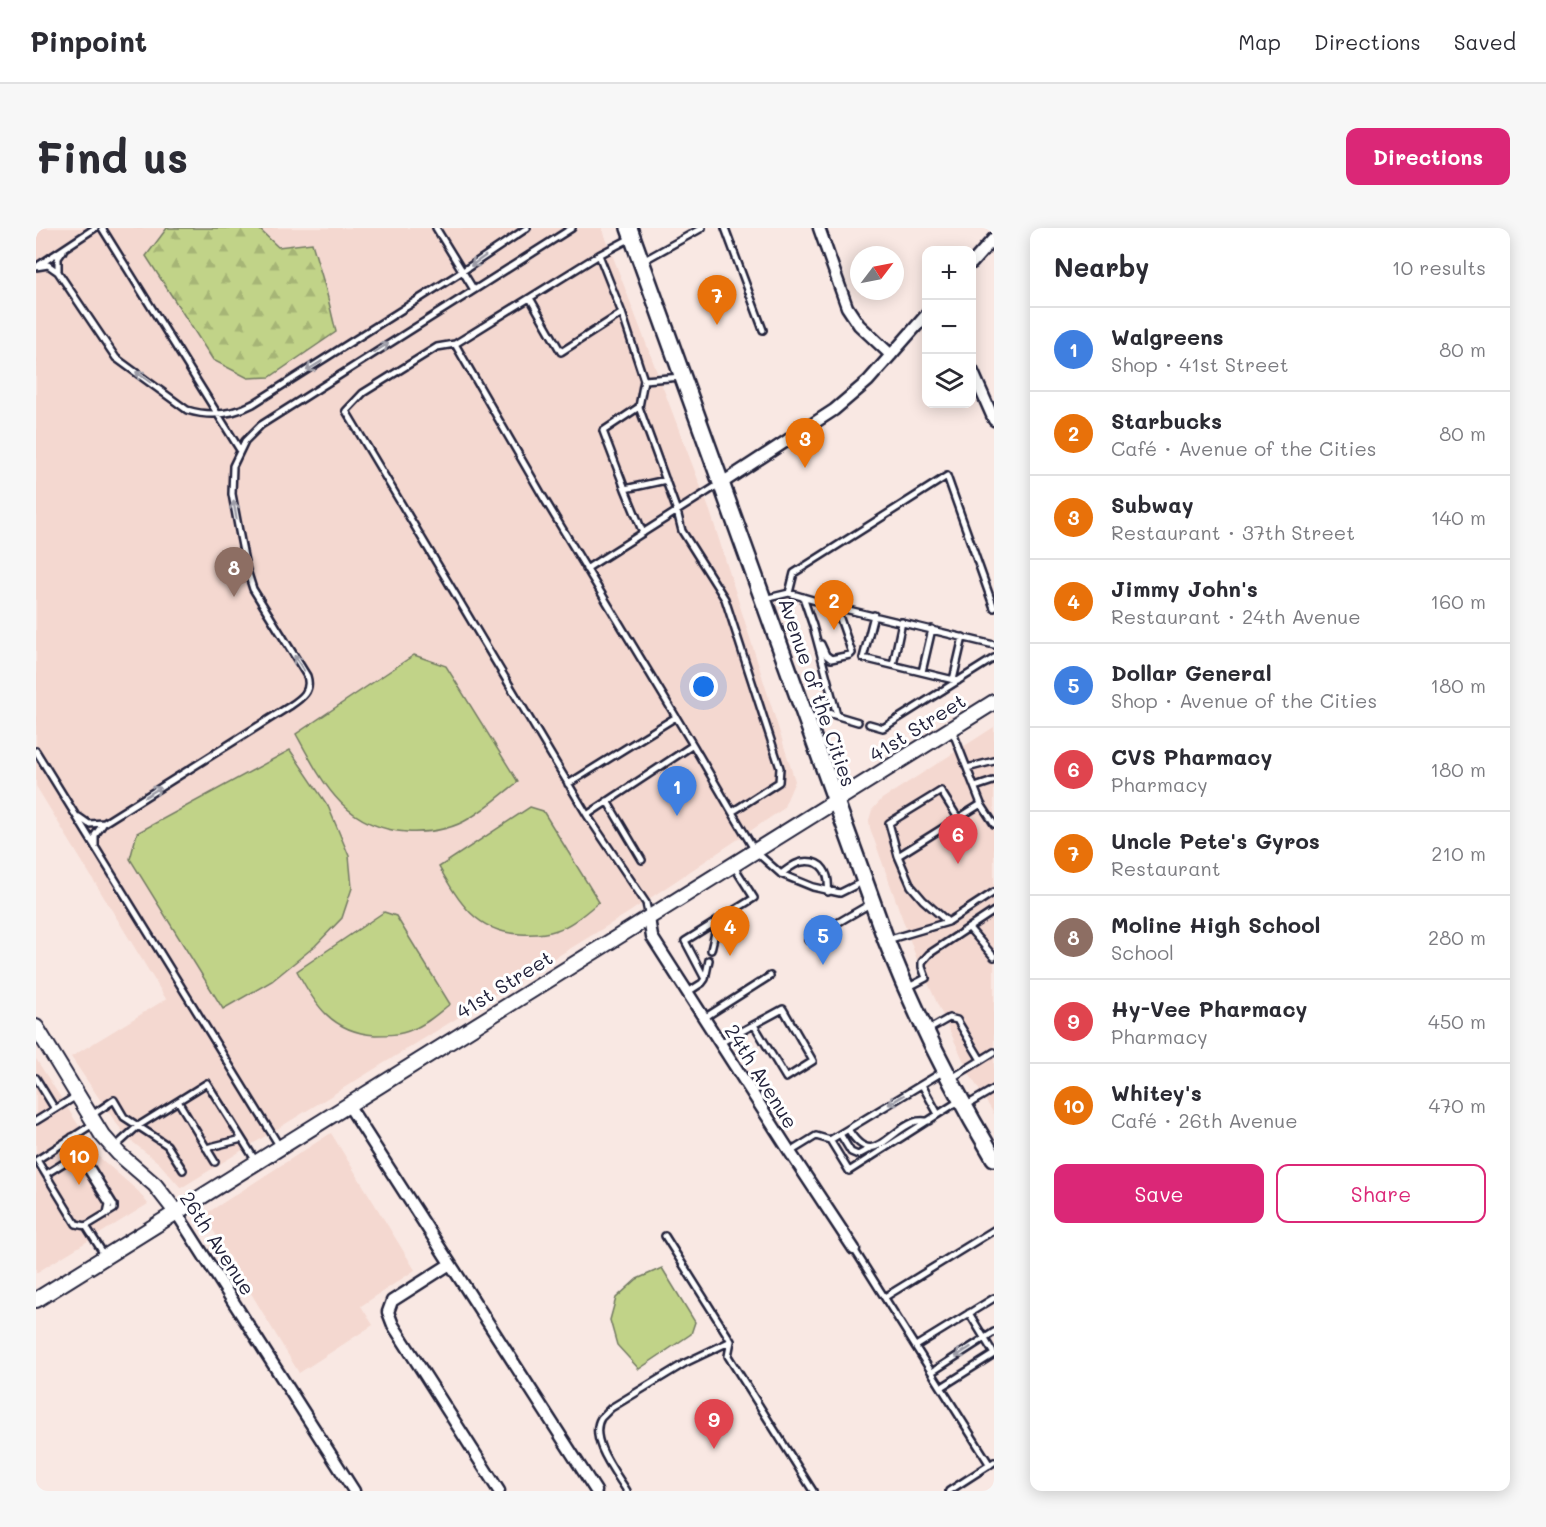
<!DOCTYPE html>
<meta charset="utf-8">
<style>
:root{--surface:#fff;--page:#f7f7f7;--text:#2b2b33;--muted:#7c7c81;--line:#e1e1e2;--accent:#db2777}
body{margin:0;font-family:Mali,sans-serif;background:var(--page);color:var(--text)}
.controls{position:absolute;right:18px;top:18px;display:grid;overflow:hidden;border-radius:12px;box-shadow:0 3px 15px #0003}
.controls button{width:54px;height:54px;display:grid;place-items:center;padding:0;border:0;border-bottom:2px solid var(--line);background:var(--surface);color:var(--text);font:30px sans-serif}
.compass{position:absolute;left:814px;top:18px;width:54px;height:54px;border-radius:50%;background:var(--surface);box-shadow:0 3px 15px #0003;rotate:58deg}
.you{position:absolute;left:668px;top:459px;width:21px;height:21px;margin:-15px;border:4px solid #fff;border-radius:50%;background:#1a73e8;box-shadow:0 0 0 9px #1a73e833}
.badge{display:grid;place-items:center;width:39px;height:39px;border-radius:50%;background:var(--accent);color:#fff;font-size:20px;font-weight:700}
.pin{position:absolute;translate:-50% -50px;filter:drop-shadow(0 2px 3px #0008)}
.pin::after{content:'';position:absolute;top:32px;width:21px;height:18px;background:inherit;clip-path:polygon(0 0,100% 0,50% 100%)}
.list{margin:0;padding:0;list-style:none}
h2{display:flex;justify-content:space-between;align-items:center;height:78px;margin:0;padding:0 24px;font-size:26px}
h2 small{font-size:20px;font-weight:400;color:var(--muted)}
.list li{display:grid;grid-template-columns:39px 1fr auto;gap:18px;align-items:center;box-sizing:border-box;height:84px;padding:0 24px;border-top:2px solid var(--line)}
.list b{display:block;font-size:22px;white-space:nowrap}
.list p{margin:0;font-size:20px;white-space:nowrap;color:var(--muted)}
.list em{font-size:20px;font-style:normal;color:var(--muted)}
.actions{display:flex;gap:12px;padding:18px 24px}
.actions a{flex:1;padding:14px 0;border:2px solid var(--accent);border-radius:12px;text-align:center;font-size:21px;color:var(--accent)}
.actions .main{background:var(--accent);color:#fff}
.icon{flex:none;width:33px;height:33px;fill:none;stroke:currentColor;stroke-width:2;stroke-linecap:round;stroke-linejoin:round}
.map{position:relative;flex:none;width:958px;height:1263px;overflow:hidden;border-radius:12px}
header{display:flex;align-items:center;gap:36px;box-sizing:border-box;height:84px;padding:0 30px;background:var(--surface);border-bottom:2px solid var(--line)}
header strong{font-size:28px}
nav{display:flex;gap:33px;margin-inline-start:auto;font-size:21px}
.intro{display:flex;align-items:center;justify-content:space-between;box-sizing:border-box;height:144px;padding:0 36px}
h1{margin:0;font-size:42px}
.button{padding:15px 27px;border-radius:12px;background:var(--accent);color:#fff;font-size:21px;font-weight:700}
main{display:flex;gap:36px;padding:0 36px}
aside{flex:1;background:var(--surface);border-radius:12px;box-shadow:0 3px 15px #0003}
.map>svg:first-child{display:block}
</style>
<header>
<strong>Pinpoint</strong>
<nav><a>Map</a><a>Directions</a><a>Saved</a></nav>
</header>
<div class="intro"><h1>Find us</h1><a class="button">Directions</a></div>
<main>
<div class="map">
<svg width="958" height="1263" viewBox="0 0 958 1263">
<defs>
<pattern id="forest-firs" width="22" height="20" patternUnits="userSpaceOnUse" patternTransform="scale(1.5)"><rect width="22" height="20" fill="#c1d388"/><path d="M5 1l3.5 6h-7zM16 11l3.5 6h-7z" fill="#a6b576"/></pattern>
</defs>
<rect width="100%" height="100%" fill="#f9e8e3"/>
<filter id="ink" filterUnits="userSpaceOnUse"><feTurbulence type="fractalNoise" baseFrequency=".0167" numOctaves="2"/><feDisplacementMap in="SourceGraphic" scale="12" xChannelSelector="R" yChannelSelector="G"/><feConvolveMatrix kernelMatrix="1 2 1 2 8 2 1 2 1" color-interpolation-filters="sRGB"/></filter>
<g filter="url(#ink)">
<!-- built -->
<path fill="#f4d8d0" d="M0,0H566L674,283L759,553L747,581L592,685L145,960L123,935L94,912L80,895L35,829L130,771L0,558Z
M958,499V886L934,847L880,729L834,600L833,592L836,582L846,571Z
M0,831L63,929L103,964L112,976L0,1045Z
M295,905L379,1042L325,1078L337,1097L263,1145L168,987Z"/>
<!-- forest -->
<path fill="url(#forest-firs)" stroke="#727a62" stroke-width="1.5" d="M131,0H222L242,19L276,15L290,62L300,104L234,149L212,150L177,132L110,28Z"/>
<!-- park -->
<path fill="#c1d388" stroke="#727a62" stroke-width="1.5" d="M378,427L410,438L482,554C466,566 451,580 434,590C415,602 393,605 371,604C308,600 287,555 260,506Z
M254,522L292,578L313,628L316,660L306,690L279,718L236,753L187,781L94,631L101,605Z
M494,579L507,583L563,674C550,684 537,697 521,702C509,706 497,707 484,706C440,704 423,674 403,639Z
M348,684L360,688L414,776C402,785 390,797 375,802C364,807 351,807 339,807C296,804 279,777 261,743Z
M626,1040L659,1094L655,1106L603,1141L581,1117L574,1092L580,1070L601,1051Z"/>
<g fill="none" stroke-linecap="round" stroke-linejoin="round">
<!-- service casing -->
<g stroke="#22223b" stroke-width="10">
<path id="service" d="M66,0L204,222
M400,0L438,62
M689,0L727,102
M595,10L563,27L586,85L608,152L646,149
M563,27L419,116L509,272L657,517
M607,33L666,0
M3,37L59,0
M0,39L12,37L22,44L80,130L151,182C174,189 196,187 217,176L427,43L491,0
M22,42V30L27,23
M494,70L525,124L586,85
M419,116L401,119L327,165L310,183L551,587L610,675L613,689
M608,152L603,179L641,283L646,303L689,371L744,540L743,554L696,584L719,623L745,646L777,659L804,665L828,653
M603,179L567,203L589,261L630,252
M589,261L607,305
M550,341L682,257
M753,365L800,379L958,417
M767,369L777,398L801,487
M728,371L753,365L758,345L911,248L958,380
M838,387L827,430L922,453
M785,416L790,427L795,431L814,427L816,425L800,379
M857,437L866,394
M886,444L896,401
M917,452L927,409
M773,492L792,485L822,494
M833,496L847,500L958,430
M916,502L945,576
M0,523L244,919
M931,540L958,533
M532,556L640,489
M939,559L957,553
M571,573L606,632
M551,587L657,517L696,584
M43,589L53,596L68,595
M59,619V607L68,595L254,478C266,470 276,463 271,448L217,361L210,339L202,298L196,266L197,238L209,213L225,197L536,0
M862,628L853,595L905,563L922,590
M745,646C751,642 758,635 766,634C787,631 794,646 792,664
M912,694L887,672L875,658L862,628L945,576L958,596
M933,700L958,729
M772,712L834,676
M851,712L912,694L958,664
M675,722L682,692
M669,751L673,732
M871,760L890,750L886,739V734L893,726L958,683
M652,764L666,755L669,751L649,713L718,670L697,637
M668,790L734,748
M892,802L913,790L921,792L945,832
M684,815L747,781L777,833L750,850L718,797
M0,850L19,881
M916,850L958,824
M886,857L902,886
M142,873L179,934
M931,877L958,861
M56,887L78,872L88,889L131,917L147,942
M0,893L42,867
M57,896L1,932L40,996L50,998L69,1028
M812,901C836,941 850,905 878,894C883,892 888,893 893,893
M804,906L815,924L822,927L835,920
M36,909L78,977V981L50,998
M794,912L908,843
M79,919L102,898L171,855L221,935
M170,920L206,911
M754,924L780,908L794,912L813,943L923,873
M10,946L39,928L43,929L73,976L71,985
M629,1008L695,1113L692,1128L777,1263
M818,1021L954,1237
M849,1069L958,1002
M933,1085L958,1126
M880,1118L958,1070
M896,1144L958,1104
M906,1159L958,1126
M591,1263C580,1245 552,1211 565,1190C568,1187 572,1183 575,1180L649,1135L695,1113
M913,1263L958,1234"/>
</g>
<!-- minor casing -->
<g stroke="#22223b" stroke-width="15">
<path id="minor" d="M783,0L811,79L823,97L855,127
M936,35L958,10
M936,142L958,192
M686,255L798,182L832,153L891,86
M613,690L616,709L754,924L818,1021
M313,878L560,1263
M140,984L318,1263
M414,1036L356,1073L352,1084L357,1097L463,1263"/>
</g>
<!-- tertiary casing -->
<g stroke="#22223b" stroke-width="18">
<path id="tertiary" d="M0,799L66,907L83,926L119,957L140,984
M0,1072L958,474"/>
</g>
<!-- secondary casing -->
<g stroke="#22223b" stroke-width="20">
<path id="secondary" d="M593,0L850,712C880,788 916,860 958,930"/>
</g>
<!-- service -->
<use href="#service" stroke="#fff" stroke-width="5"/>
<!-- minor -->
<use href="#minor" stroke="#fff" stroke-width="10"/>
<!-- tertiary -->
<use href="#tertiary" stroke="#fff" stroke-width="14"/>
<!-- secondary -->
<use href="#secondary" stroke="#fff" stroke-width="15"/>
</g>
<!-- one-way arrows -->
<defs><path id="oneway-shaft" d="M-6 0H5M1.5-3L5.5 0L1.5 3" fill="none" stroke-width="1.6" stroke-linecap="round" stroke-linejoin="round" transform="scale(1.5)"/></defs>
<g stroke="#9c9ca7">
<use href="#oneway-shaft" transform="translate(442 33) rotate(145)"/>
<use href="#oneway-shaft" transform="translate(345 120) rotate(-32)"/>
<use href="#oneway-shaft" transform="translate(278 138) rotate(148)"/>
<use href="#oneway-shaft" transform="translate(107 149) rotate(-144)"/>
<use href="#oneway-shaft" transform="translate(199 282) rotate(-100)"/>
<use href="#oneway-shaft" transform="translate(263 435) rotate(-122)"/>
<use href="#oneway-shaft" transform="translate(117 564) rotate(-32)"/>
<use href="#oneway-shaft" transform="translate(860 872) rotate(149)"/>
<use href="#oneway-shaft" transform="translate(927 1124) rotate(147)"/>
</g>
</g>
<g text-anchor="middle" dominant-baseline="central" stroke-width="6" stroke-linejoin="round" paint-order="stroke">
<!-- street labels -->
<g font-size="20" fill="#22223b" stroke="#fff">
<text transform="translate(782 464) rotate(71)">Avenue of the Cities</text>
<text transform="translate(881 499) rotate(-32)">41st Street</text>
<text transform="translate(468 756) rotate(-32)">41st Street</text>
<text transform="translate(726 848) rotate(58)">24th Avenue</text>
<text transform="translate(182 1015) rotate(57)">26th Avenue</text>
</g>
</g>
</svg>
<div class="controls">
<button>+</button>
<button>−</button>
<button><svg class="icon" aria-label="layers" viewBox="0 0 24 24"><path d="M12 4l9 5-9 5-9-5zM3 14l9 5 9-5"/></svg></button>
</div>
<svg class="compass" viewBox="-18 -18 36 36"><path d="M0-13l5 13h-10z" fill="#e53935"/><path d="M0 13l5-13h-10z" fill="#7c7c81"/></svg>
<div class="you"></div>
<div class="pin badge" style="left:641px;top:588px;background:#3f7fe0">1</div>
<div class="pin badge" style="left:798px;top:402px;background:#e8710a">2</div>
<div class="pin badge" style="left:769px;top:240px;background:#e8710a">3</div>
<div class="pin badge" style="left:694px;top:728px;background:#e8710a">4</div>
<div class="pin badge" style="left:787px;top:737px;background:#3f7fe0">5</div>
<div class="pin badge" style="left:922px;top:636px;background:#e0444e">6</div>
<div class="pin badge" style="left:681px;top:97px;background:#e8710a">7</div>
<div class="pin badge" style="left:198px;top:369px;background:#8d6e63">8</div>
<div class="pin badge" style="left:678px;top:1221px;background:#e0444e">9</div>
<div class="pin badge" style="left:43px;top:957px;background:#e8710a">10</div>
</div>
<aside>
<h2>Nearby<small>10 results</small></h2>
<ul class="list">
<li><span class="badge" style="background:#3f7fe0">1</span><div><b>Walgreens</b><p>Shop · 41st Street</p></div><em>80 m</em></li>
<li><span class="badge" style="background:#e8710a">2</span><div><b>Starbucks</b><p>Café · Avenue of the Cities</p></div><em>80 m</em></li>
<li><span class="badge" style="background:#e8710a">3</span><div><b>Subway</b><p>Restaurant · 37th Street</p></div><em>140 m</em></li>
<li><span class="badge" style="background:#e8710a">4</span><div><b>Jimmy John's</b><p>Restaurant · 24th Avenue</p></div><em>160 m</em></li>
<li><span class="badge" style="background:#3f7fe0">5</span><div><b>Dollar General</b><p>Shop · Avenue of the Cities</p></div><em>180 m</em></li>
<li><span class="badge" style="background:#e0444e">6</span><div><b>CVS Pharmacy</b><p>Pharmacy</p></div><em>180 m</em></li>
<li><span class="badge" style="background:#e8710a">7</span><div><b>Uncle Pete's Gyros</b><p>Restaurant</p></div><em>210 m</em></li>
<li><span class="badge" style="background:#8d6e63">8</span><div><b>Moline High School</b><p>School</p></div><em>280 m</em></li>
<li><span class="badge" style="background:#e0444e">9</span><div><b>Hy-Vee Pharmacy</b><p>Pharmacy</p></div><em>450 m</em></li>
<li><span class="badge" style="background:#e8710a">10</span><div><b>Whitey's</b><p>Café · 26th Avenue</p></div><em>470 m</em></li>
</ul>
<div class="actions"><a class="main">Save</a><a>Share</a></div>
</aside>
</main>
